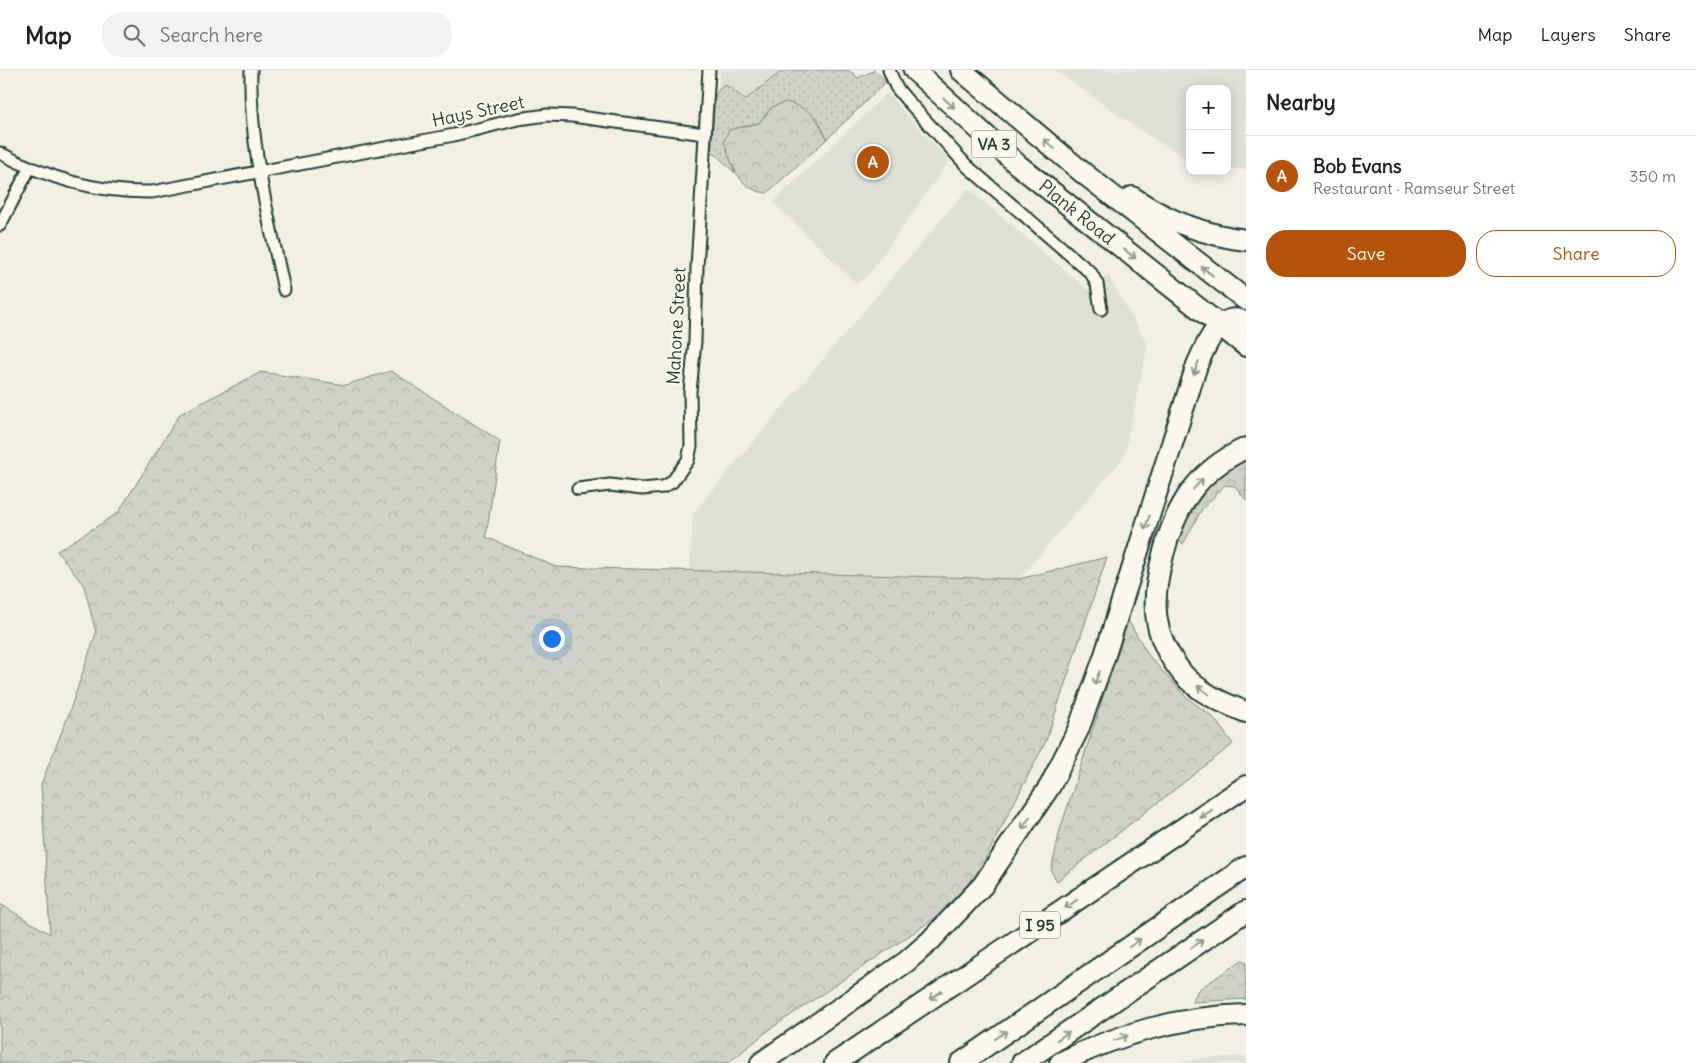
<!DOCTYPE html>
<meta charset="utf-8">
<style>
:root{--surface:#fff;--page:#f2f2f2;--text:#202124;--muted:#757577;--line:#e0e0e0;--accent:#b45309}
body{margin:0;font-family:Delius,sans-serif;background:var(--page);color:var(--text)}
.controls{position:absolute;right:15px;top:15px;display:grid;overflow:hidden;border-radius:10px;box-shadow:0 2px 12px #0003}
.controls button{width:45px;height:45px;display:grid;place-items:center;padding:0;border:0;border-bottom:1px solid var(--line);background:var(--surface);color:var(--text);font:25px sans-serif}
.you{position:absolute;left:551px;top:568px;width:18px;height:18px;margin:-12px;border:4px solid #fff;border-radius:50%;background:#1a73e8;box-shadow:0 0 0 8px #1a73e833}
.badge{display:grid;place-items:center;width:32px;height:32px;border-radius:50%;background:var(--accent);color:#fff;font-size:16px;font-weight:700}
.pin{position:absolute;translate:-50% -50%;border:2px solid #fff;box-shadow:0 1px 5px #0006}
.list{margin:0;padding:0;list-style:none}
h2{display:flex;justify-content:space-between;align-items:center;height:65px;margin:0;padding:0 20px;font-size:21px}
h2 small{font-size:16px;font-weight:400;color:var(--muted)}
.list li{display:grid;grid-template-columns:32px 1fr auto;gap:15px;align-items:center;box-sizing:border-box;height:80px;padding:0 20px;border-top:1px solid var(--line)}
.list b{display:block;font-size:19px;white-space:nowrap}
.list p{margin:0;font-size:16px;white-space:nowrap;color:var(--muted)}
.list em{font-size:16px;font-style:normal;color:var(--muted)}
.actions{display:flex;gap:10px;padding:15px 20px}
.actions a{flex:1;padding:11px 0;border:1px solid var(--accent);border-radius:20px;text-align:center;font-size:18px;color:var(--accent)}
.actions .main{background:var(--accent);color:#fff}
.icon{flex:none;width:28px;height:28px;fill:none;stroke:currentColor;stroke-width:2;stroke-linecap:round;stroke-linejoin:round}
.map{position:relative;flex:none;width:1246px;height:993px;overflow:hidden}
header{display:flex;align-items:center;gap:30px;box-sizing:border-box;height:70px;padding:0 25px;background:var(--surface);border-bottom:1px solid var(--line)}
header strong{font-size:24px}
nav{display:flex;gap:28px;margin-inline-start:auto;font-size:18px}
.search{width:350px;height:45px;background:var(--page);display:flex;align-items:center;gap:12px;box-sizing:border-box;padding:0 18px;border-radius:20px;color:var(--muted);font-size:19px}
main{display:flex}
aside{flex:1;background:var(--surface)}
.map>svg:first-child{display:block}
</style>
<header>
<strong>Map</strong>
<div class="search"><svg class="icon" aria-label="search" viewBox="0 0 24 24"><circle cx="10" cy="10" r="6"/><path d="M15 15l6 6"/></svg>Search here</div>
<nav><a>Map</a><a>Layers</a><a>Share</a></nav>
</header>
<main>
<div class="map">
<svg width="1246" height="993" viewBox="0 0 1246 993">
<defs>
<pattern id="green-dots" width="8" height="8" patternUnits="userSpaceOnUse" patternTransform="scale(1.25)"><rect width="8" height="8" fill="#cfd2c8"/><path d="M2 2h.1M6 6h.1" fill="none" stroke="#b1b5ac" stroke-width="1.8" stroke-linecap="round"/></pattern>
<pattern id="forest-crowns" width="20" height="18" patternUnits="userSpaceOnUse" patternTransform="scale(1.25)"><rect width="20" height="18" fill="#cfd2c8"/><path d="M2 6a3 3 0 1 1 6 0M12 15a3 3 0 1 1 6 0" fill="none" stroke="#b1b5ac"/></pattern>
</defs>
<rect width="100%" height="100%" fill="#f2f0e5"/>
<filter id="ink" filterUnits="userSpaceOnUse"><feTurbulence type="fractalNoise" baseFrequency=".02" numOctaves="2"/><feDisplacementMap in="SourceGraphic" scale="10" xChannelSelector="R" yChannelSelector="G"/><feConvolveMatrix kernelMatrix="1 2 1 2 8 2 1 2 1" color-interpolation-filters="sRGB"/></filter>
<g filter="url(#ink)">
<!-- built -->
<path fill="#e0e1d6" d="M720,0H783L745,31L731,18L725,16L719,19Z
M1055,0H1246V100L1227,98V19H1190V90L1144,63Z
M887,23L949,91L870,203L857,214L773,132Z
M968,118L1088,220L1108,205L1148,275L1124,387L1019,509L690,500L693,443Z
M1246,986V993H1176L1205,988Z"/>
<!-- green -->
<path fill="url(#green-dots)" stroke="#77887e" d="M783,0H849L858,8L875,0L886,12L827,69L817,48L772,37L759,53L729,60L725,72L735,103L711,80L715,26L719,19L725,15L731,18L745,30Z"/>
<!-- forest -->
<path fill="url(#forest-crowns)" stroke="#77887e" d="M786,32C811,39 817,47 827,69L767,123C738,120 732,95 724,71L729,60L759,53L772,37Z
M391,301L500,371L486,467L556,497L1019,509L1107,487L1046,671L965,828L770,959L728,993H0V834L50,864L41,714L68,646L96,563L84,516L57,481L118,443L180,344L261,302L345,315Z
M1246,390V430L1235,416L1225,415L1202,439L1183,474L1177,469C1181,454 1193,425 1205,414C1217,403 1232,397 1246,390Z
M1128,550L1149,586L1186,627L1213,647L1233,674L1057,811L1051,801L1060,760Z
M1242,890L1246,892V929L1192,932L1198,920Z"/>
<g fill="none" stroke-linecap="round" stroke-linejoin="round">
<!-- street casing -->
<g stroke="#1f3d34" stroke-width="15">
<path id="street" d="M251,0C249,75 269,148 284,220
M889,0L896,17L905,28L967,96L1091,203L1097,214L1101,239
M0,83C47,108 99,123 152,122L454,65L518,49L547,45L572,46L705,64
M0,155L30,97
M578,419L610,415L642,419L663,417L672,412L688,390L691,376L690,322L695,271L697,198L709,0"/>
</g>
<!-- highway casing -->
<g stroke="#1f3d34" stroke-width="24">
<path id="highway" d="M914,0L1018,95L1246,276
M961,0L1082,102L1246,230
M1132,127C1167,151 1204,165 1246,170
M1246,378C1197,401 1176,435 1163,485C1151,530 1151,564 1182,603C1199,623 1223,633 1246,642
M761,993L906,892L930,871L983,815L1050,716L1078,660L1104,588L1197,295C1205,277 1220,237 1246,253
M835,993L1246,716
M961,993L1246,797
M1022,993L1246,841
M1060,993C1117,964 1182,946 1246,945"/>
</g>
<!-- street -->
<use href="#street" stroke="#fbf7ec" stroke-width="11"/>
<!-- highway -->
<use href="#highway" stroke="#fbf7ec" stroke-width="20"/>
</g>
<!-- one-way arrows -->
<defs><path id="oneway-shaft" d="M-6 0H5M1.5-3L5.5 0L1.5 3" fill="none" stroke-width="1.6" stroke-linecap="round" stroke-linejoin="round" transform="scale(1.25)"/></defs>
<g stroke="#8d9a90">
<use href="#oneway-shaft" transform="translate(949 33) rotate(42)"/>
<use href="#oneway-shaft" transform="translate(1049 74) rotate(-140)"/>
<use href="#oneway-shaft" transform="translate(1130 184) rotate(39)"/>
<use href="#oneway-shaft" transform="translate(1207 201) rotate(-142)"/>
<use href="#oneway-shaft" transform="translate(1196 298) rotate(111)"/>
<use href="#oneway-shaft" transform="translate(1198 414) rotate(-49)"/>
<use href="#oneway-shaft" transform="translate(1147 453) rotate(108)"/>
<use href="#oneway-shaft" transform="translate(1097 608) rotate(110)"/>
<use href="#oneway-shaft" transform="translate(1203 620) rotate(-144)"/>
<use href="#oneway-shaft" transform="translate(1206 744) rotate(146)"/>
<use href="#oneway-shaft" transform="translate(1026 753) rotate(124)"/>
<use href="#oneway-shaft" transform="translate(1071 834) rotate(146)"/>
<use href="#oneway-shaft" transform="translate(1135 873) rotate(-35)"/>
<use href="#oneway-shaft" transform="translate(1197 874) rotate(-34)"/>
<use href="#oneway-shaft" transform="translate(936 925) rotate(146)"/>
<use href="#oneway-shaft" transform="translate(1001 965) rotate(-35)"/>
<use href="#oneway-shaft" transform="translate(1063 966) rotate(-34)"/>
<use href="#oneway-shaft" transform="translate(1121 968) rotate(-20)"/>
</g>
</g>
<g text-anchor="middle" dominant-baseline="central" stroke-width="4" stroke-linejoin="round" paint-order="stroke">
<!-- shield labels -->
<g fill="#fbf7ec" stroke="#61756b" stroke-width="1">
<rect x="971.5" y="60.5" width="45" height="27" rx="4"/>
<rect x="1020" y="841.5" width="40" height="27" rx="4"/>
</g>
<g font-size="16" font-weight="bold" fill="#1f3d34">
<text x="994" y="74">VA 3</text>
<text x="1040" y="855">I 95</text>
</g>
<!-- street labels -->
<g font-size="18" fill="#1f3d34" stroke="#fbf7ec">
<text transform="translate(478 41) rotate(-12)">Hays Street</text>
<text transform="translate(1077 142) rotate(39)">Plank Road</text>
<text transform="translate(676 256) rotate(-87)">Mahone Street</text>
</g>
</g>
</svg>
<div class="controls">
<button>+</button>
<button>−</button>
</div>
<div class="you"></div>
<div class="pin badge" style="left:873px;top:92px">A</div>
</div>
<aside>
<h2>Nearby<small></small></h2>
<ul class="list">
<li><span class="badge">A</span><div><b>Bob Evans</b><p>Restaurant · Ramseur Street</p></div><em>350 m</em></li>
</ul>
<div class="actions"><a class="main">Save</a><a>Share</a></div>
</aside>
</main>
